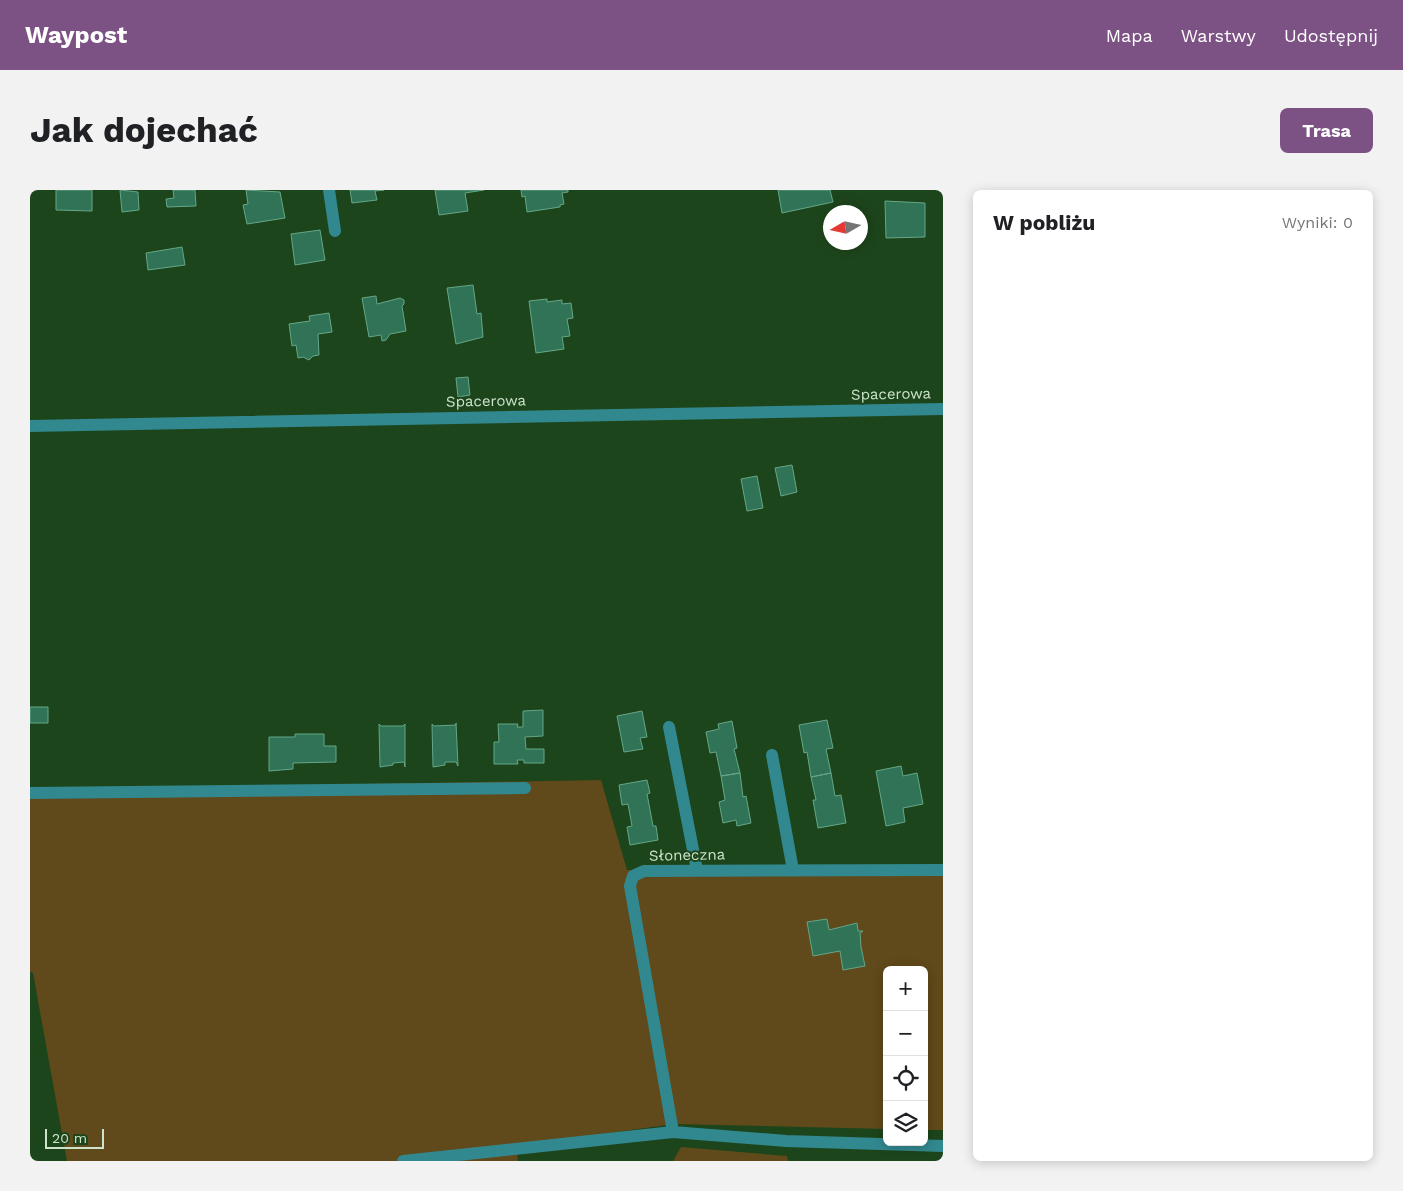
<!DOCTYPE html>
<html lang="pl">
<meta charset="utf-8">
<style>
:root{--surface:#fff;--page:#f2f2f2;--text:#202124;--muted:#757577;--line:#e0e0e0;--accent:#7c5184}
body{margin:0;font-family:"Work Sans",sans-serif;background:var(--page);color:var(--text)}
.controls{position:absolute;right:15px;bottom:15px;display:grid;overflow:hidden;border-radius:8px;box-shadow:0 2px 12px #0003}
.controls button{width:45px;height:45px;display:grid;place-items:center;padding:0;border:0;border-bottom:1px solid var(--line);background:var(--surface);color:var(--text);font:25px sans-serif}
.compass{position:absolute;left:793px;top:15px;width:45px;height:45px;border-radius:50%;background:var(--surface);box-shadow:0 2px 12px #0003;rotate:261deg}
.scale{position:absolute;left:15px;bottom:12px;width:59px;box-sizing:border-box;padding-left:5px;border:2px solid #cde4cb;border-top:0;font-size:14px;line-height:18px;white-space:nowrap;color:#cde4cb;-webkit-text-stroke:4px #1d451b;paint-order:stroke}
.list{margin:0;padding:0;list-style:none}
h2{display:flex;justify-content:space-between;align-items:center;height:65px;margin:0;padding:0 20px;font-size:21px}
h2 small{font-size:16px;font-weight:400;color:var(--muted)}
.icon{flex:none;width:28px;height:28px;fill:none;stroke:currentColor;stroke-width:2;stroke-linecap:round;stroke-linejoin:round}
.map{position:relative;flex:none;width:913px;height:971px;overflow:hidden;border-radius:8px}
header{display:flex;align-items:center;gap:30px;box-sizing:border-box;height:70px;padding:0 25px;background:var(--accent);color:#fff}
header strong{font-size:24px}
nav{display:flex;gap:28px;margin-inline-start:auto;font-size:18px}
.intro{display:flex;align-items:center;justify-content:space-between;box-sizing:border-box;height:120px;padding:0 30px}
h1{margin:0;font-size:35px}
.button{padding:12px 22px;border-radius:8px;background:var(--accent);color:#fff;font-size:18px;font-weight:700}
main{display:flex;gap:30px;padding:0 30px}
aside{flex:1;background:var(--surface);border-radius:8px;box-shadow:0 2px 12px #0003}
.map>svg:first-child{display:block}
</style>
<header>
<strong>Waypost</strong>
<nav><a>Mapa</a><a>Warstwy</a><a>Udostępnij</a></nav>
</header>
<div class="intro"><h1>Jak dojechać</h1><a class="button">Trasa</a></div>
<main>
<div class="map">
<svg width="913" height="971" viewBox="0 0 913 971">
<rect width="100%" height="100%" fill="#1d451b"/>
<!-- green -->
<path fill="#60491a" d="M571,590L597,680H846L913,686V940H894V780H857V939L644,934L486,956L488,971H37L3,783L0,782V600Z
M651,957L757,966L758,971H643Z"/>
<!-- building -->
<path fill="#317357" stroke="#65a788" d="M26,0H62V21L26,20Z
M90,0L108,2L109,20L92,22Z
M143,0H165L166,16L137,17L136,9L144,8Z
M216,0L250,2L255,28L217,34L213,15L218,14Z
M320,0H354L345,1L347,10L322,13Z
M405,0H454L435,3L438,21L409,25Z
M491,0H538V2L532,3L534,14L530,15V17L497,22L495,6L492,7Z
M748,0H800L803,12L752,23Z
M855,11L895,13V47L856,48Z
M290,40L295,70L265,75L261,44Z
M152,57L155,75L118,80L116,63Z
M443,95L447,124L451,123L453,147L426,154L417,98Z
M346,106L347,114L370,108L374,110V114L372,116L376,141L360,144L356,150L352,151L351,145L339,147L332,108Z
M517,109V112L532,110V114L541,113L543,128L537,129L540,146L532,147L534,159L506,163L499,111Z
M299,123L302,142L288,144L289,165L283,166L279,170L273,167L268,168L266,155L262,156L259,134L280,131L279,126Z
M438,187L440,205L428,207L426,188Z
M762,275L767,302L751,306L745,278Z
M727,286L733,318L717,321L711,289Z
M0,517H18V533H0Z
M513,520V546L495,547L496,559H514V573H494V570H487L488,574H464V552H469L468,534H488L487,537H493V521Z
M612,521L617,547L610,548L613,559L594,562L587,526Z
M797,530L803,558L796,559L801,583L781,587L777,562L774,563L769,535Z
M702,531L707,558L704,559L710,583L691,586L686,562L680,563L676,542L689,539L688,534Z
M426,533L428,576L426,572H415V575L403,577L402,534L404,536L426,535Z
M349,534L351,536H373L375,534V577L374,572L363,573V575L350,577Z
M265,544H294V556H306V572L263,573V579L239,581V547H265Z
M871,576L873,586L887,583L893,614L873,618L875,632L856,636L846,581Z
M710,583L713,607L716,606L721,633L707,636L706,630L693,633L689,612L695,610L691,586Z
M801,583L805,606L811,605L816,633L788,638L783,610H786L781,587Z
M617,590L620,603L617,604L623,636H626L628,650L600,655L597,637L602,636L598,614L592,615L589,595Z
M797,729L799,740L827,733L828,741H833L830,743L831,757L835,776L813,780L810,761L783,766L777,732Z"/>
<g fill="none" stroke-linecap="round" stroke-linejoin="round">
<!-- minor -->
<path stroke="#32888f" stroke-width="12" d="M299,0L305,41
M0,236L913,219
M639,537L667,680
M742,565L763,680
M0,603L495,598
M643,942L600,696L603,686L614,681L913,680
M373,971L643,942L756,951L913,956"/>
</g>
<g text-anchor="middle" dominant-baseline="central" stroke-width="4" stroke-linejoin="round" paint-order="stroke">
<!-- street labels -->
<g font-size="15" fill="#cde4cb" stroke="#1d451b">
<text transform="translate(861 204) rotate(-1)">Spacerowa</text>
<text transform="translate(456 211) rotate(-1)">Spacerowa</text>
<text transform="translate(657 665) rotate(-1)">Słoneczna</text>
</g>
</g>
</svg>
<div class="controls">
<button>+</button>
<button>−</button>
<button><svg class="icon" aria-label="locate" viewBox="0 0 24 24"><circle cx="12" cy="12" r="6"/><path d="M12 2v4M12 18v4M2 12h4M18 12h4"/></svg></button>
<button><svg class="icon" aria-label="layers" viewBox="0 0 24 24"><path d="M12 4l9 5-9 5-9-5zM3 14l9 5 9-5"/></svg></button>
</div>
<svg class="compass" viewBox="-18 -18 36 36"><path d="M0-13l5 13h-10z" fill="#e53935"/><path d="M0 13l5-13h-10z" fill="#757577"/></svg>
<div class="scale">20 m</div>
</div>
<aside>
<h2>W pobliżu<small>Wyniki: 0</small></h2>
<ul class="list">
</ul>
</aside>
</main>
